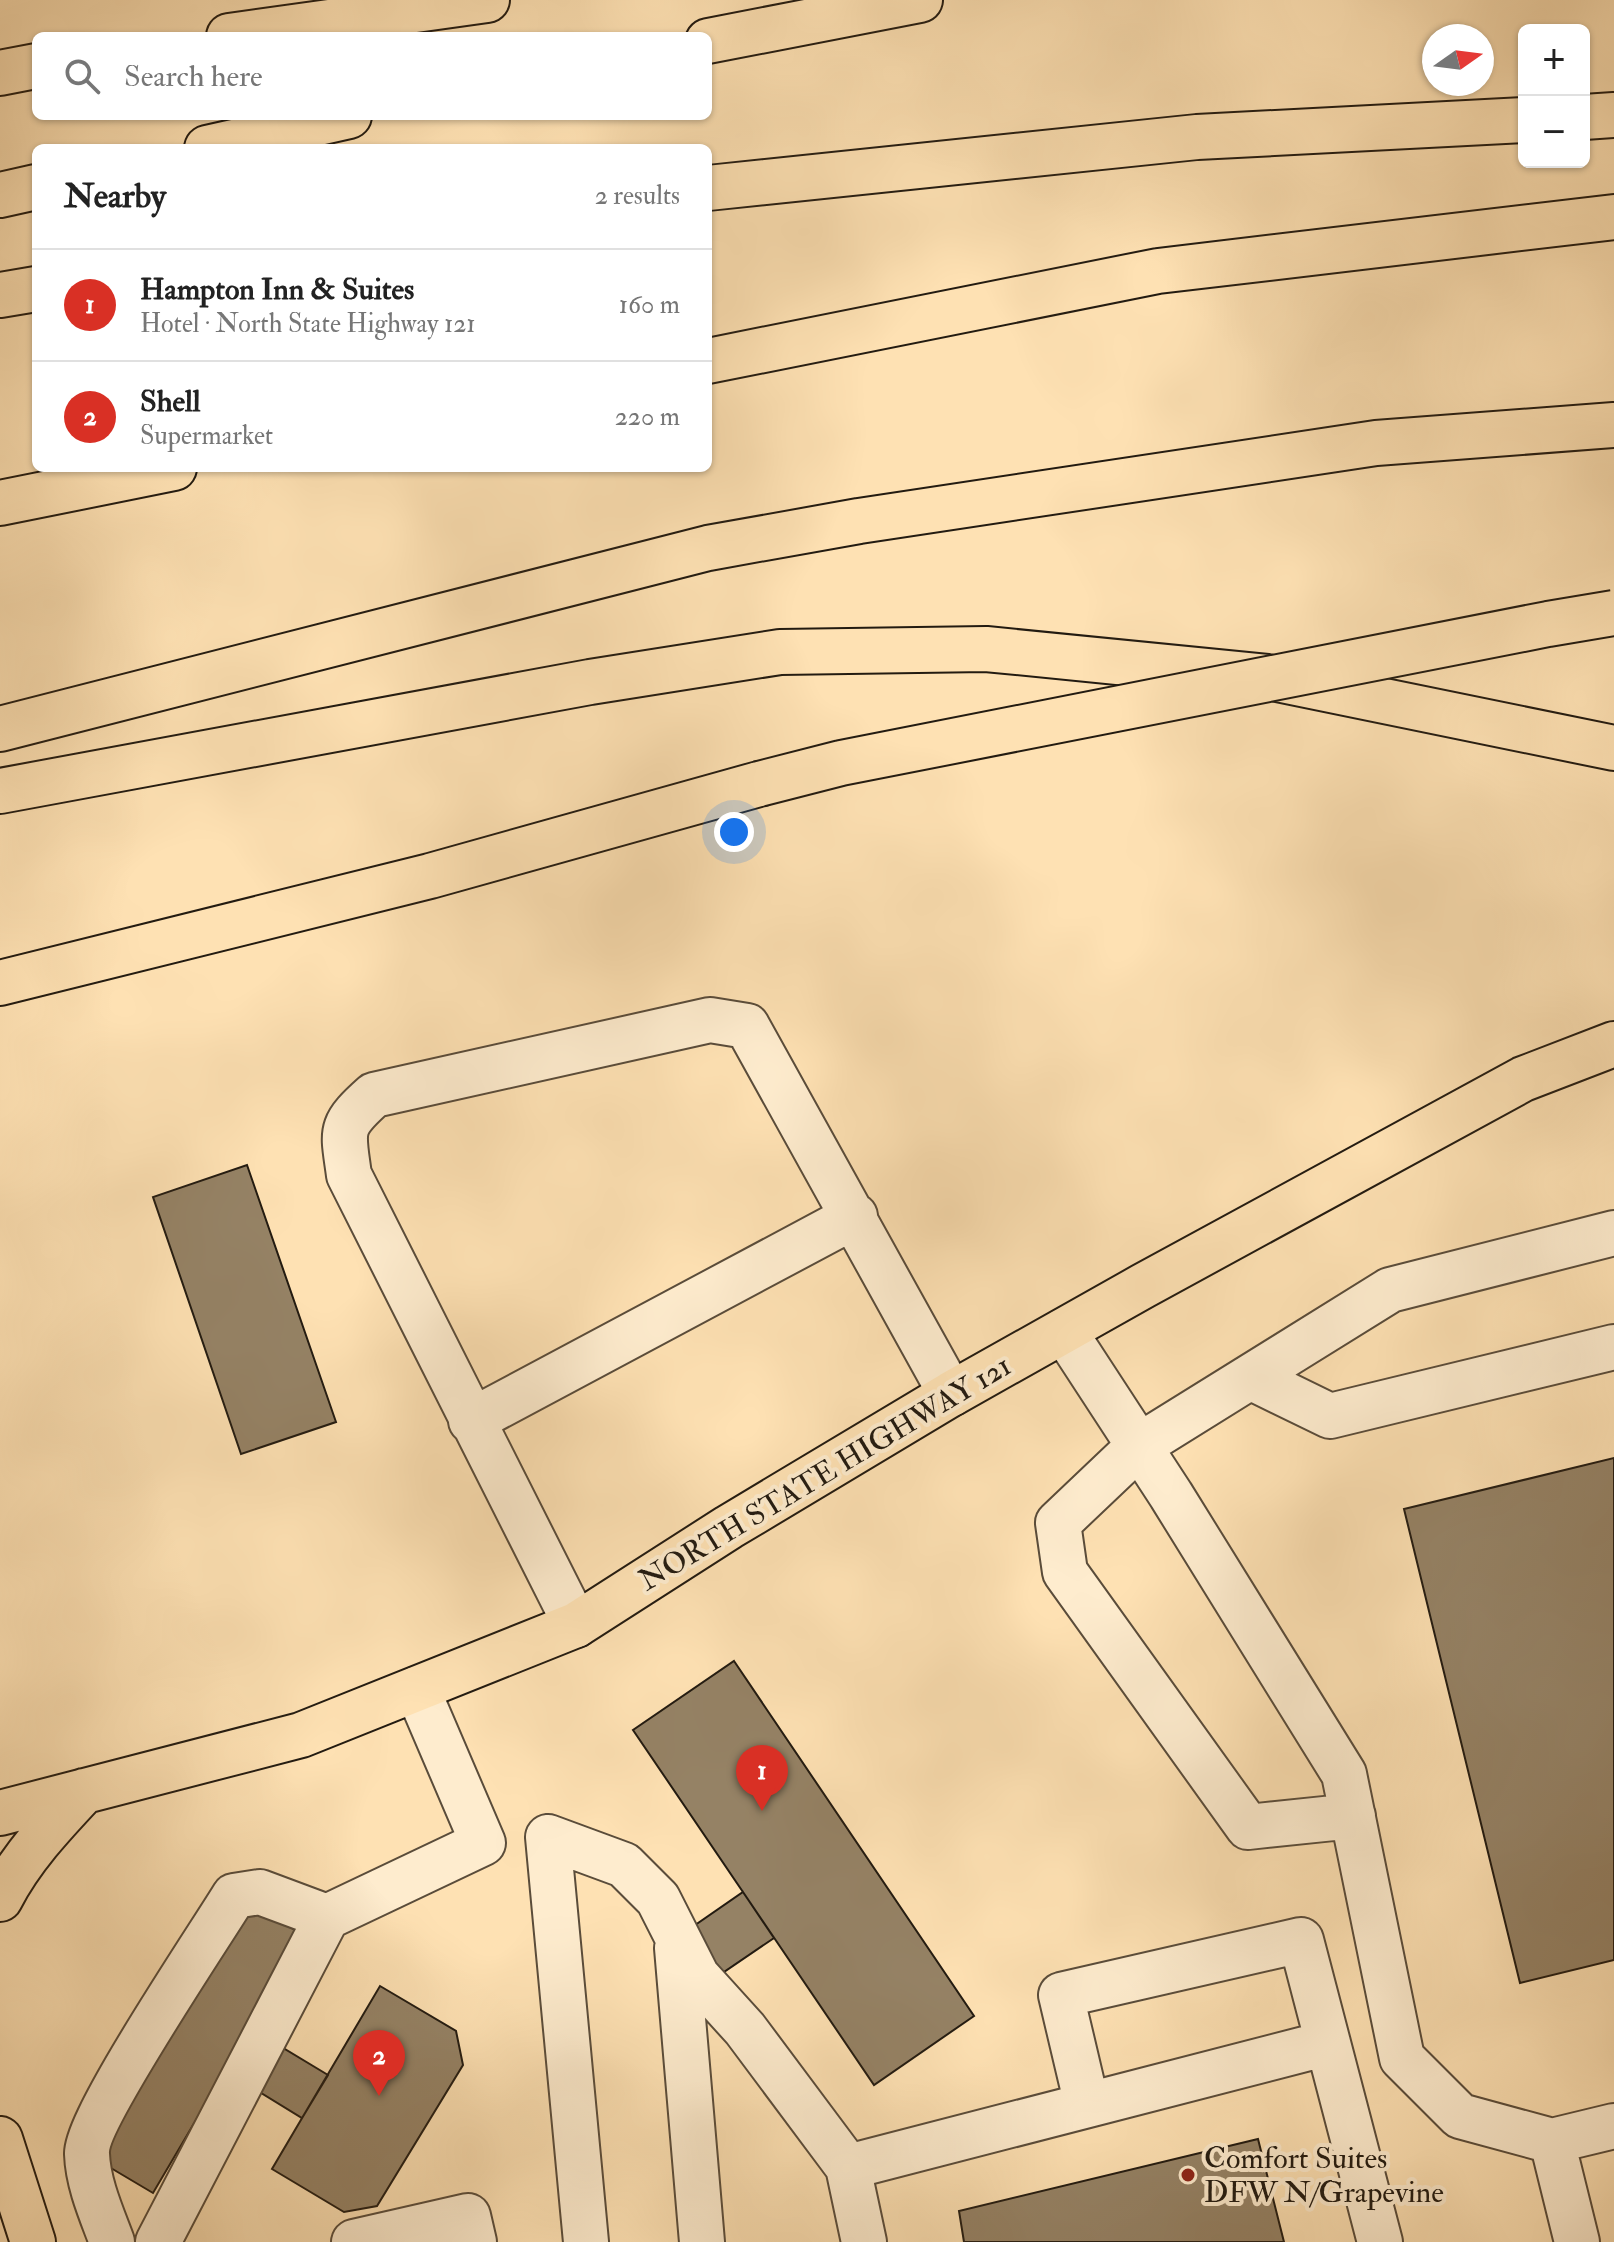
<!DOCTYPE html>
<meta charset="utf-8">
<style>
:root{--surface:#fff;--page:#f6f6f6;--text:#222;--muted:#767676;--line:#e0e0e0;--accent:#d93025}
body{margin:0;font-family:"IM FELL Double Pica",serif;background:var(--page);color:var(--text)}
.controls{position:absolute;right:24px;top:24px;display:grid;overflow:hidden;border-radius:12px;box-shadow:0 2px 6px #0004}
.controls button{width:72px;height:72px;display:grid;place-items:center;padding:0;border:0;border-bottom:2px solid var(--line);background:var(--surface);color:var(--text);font:40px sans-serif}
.compass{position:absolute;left:1422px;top:24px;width:72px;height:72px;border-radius:50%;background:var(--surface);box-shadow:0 2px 6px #0004;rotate:76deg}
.you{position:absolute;left:734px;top:832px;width:28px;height:28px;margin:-20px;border:6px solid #fff;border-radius:50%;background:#1a73e8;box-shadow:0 0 0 12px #1a73e833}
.badge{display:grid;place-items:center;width:52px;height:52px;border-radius:50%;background:var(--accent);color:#fff;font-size:26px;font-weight:700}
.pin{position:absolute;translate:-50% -66px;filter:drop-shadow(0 2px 4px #0008)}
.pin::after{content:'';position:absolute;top:42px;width:28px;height:24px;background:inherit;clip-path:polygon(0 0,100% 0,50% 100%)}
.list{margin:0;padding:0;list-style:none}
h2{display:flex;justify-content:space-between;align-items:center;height:104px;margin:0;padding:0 32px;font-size:34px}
h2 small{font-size:26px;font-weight:400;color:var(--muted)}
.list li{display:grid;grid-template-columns:52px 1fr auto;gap:24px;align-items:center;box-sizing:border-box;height:112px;padding:0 32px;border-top:2px solid var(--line)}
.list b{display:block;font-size:30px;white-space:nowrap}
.list p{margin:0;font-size:26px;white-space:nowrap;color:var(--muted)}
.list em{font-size:26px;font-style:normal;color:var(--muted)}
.icon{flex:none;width:44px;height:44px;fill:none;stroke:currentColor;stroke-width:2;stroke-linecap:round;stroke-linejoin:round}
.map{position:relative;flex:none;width:1614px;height:2242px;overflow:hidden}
.search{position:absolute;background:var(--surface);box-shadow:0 2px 6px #0004;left:32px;top:32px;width:680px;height:88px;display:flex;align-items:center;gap:20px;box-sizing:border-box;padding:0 28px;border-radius:12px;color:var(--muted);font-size:30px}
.panel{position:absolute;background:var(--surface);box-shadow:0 2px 6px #0004;left:32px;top:144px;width:680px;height:328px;border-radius:12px}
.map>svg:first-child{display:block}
</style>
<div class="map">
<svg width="1614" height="2242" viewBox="0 0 1614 2242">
<rect width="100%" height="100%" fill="#fee1b3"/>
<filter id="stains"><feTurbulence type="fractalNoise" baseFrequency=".0025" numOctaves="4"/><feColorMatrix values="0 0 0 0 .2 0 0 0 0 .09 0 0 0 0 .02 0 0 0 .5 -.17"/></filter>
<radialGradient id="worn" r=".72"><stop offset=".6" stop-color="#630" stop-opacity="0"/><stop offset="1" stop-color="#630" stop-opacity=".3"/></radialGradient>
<!-- building -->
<path fill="#958265" stroke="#231b11" stroke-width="2" d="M247,1165L336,1422L241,1454L153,1197Z
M1614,1458V1960L1520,1983L1404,1509Z
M734,1661L974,2016L874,2085L633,1730Z
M743,1892L774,1938L718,1976L688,1930Z
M246,1901L305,1936L250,2028L328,2075L302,2118L225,2071L153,2193L94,2158Z
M380,1986L456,2031L463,2065L377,2206L344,2212L272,2169Z
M1258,2139L1284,2242H964L959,2211Z"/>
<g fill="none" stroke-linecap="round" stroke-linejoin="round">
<!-- minor casing -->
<g stroke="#5a4c3a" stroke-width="48">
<path id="minor" d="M1064,1331L1171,1495L1344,1774L1402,2058L1460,2116L1552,2141L1577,2242
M1250,1377L1330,1416L1614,1347
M471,1421L855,1216
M576,1625L349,1175C343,1130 338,1127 374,1095L710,1020L747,1026L951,1394
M1353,1816L1248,1827L1065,1572L1058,1523L1139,1446L1390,1290L1614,1233
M677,1948L702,2242
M1087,2105L1061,1995L1301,1940L1380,2242
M1552,2141L1614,2126
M112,2242C102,2215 88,2184 87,2154C85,2120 209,1937 234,1896L260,1892L327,1917L483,1843L417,1689
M158,2242L327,1917
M354,2242L468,2216L474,2242
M586,2242L548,1837L624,1865L658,1899L697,1976L745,2029L848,2167
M864,2242L848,2167L1328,2043"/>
</g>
<!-- major casing -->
<g stroke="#231b11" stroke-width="48">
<path id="major" d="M0,1813L301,1735L576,1625L729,1527L951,1394L1143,1286L1523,1079L1614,1044
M0,1899C21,1858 53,1824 84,1791
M0,2139L33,2242"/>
</g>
<!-- highway casing -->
<g stroke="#231b11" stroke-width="48">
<path id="highway" d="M229,36L487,0
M708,41L920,0
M0,73L36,66
M1584,117L1614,115
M207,148L349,116
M708,188L1197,137L1524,120
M0,195L36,187
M0,295L36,289
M708,361L1158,271L1614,217
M0,503L174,468
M0,729L708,548L859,521L1376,443L1614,425
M0,791L590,682L780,652L986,649L1267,677L1614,748
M0,983L430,876L759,784"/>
</g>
<!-- minor -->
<use href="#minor" stroke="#feecce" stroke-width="44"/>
<!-- major -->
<use href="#major" stroke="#fee1b3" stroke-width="44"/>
<!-- highway -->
<use href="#highway" stroke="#fee1b3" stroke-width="44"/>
<!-- highway-bridge casing -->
<g stroke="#231b11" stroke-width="48" stroke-linecap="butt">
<path id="highway-bridge" d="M759,784L841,763L1548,624L1614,613"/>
</g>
<!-- highway-bridge -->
<use href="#highway-bridge" stroke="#fee1b3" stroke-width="44"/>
</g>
<!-- markers -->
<circle fill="#8f2418" stroke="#feecce" stroke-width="3" cx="1188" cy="2175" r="8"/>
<g text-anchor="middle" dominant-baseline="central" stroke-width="8" stroke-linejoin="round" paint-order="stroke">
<!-- street labels -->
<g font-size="30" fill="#231b11" stroke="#feecce">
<text transform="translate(825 1473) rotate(-31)">NORTH STATE HIGHWAY 121</text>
</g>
<!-- poi labels -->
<g font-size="30" fill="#231b11" stroke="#feecce" text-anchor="start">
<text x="1204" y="2158">Comfort Suites<tspan x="1204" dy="34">DFW N/Grapevine</tspan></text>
</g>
</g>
<rect width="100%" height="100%" filter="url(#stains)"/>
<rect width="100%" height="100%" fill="url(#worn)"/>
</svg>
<div class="controls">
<button>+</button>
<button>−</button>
</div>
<svg class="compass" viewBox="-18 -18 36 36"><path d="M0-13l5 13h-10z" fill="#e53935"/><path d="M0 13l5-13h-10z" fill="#767676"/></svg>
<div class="you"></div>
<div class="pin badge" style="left:762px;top:1811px">1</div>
<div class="pin badge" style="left:379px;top:2096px">2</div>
<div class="search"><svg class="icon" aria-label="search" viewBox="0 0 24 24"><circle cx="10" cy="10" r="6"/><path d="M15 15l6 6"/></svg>Search here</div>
<section class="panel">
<h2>Nearby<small>2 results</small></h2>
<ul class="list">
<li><span class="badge">1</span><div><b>Hampton Inn &amp; Suites</b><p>Hotel · North State Highway 121</p></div><em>160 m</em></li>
<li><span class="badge">2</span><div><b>Shell</b><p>Supermarket</p></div><em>220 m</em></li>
</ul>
</section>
</div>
